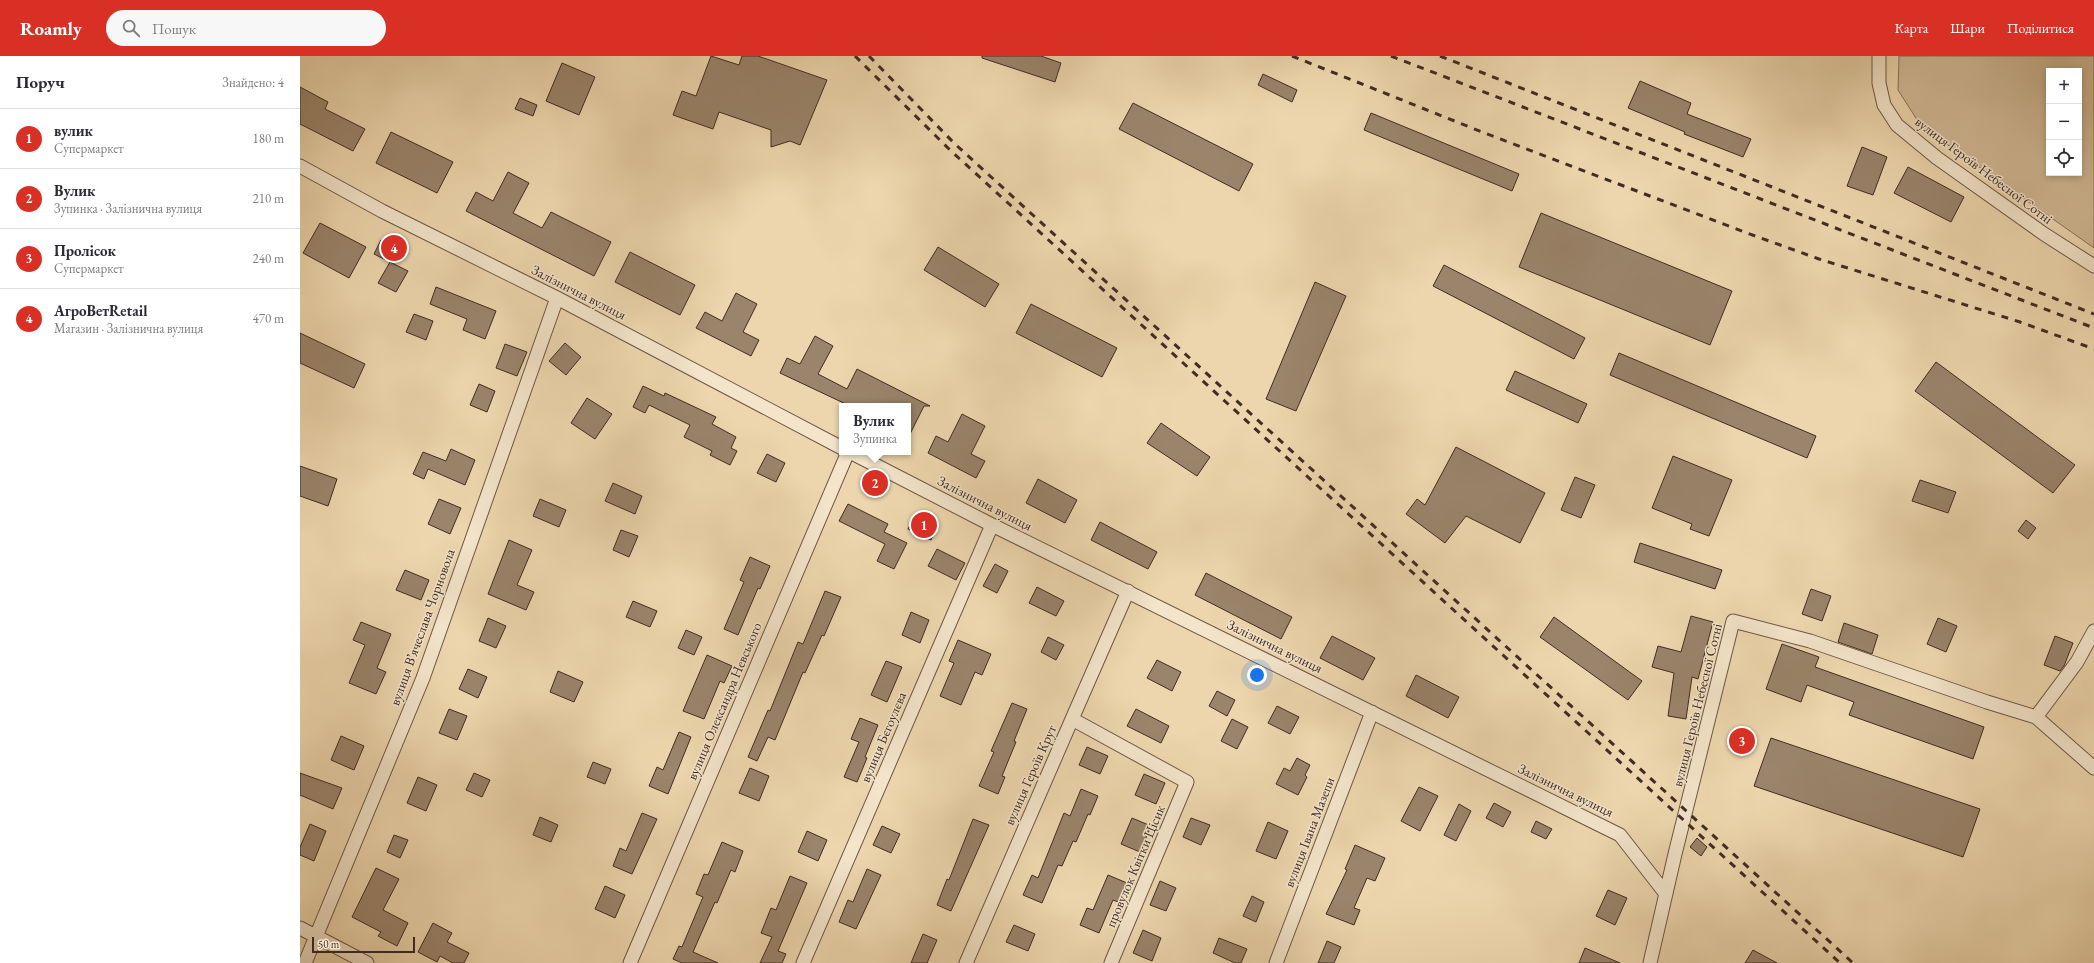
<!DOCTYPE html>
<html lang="uk">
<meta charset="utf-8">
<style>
:root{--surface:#fff;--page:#f7f7f7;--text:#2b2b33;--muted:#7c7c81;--line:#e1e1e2;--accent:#d93025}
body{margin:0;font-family:"EB Garamond",serif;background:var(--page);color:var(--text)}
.controls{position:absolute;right:12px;top:12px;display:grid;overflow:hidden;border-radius:0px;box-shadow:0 2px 6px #0003}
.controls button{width:36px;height:36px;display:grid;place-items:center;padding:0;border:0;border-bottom:1px solid var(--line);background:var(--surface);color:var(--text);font:20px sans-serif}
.scale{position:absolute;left:12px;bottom:10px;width:103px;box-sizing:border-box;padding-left:4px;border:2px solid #412c23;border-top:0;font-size:11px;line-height:14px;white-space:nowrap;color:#412c23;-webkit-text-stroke:3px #f3e4ca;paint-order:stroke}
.you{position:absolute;left:957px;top:619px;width:14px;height:14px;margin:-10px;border:3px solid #fff;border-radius:50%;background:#1a73e8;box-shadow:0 0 0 6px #1a73e833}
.badge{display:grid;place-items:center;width:26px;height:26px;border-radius:50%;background:var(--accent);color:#fff;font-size:13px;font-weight:700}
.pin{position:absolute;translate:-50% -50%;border:2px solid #fff;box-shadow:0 1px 4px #0006}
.popup{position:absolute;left:539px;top:347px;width:72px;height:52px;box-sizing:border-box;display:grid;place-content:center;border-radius:0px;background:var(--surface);filter:drop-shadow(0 1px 3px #0005);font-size:13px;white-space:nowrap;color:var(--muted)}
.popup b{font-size:15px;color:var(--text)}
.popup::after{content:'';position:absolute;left:50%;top:100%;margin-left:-8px;border:8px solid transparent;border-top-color:var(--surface)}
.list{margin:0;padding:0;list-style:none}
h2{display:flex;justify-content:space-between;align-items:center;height:52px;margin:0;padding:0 16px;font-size:17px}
h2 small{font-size:13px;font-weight:400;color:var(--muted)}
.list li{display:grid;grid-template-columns:26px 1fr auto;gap:12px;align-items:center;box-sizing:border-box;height:60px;padding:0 16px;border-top:1px solid var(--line)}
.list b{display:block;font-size:15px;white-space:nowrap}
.list p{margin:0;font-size:13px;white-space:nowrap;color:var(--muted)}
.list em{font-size:13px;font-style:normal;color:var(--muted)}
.icon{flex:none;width:22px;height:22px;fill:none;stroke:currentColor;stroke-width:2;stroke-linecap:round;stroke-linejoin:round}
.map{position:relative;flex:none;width:1794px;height:907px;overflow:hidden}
header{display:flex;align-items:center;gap:24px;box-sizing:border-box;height:56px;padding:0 20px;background:var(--accent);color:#fff}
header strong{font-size:19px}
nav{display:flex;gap:22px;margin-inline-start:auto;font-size:14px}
.search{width:280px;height:36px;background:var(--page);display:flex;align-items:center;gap:10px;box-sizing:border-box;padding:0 14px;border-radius:22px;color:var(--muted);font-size:15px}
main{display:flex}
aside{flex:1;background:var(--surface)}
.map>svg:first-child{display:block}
</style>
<header>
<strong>Roamly</strong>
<div class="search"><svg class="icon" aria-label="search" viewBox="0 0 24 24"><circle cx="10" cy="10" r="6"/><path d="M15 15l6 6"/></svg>Пошук</div>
<nav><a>Карта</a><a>Шари</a><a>Поділитися</a></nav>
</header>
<main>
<aside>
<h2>Поруч<small>Знайдено: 4</small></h2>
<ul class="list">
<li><span class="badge">1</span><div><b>вулик</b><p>Супермаркет</p></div><em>180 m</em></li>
<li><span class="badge">2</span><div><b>Вулик</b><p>Зупинка · Залізнична вулиця</p></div><em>210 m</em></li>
<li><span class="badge">3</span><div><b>Пролісок</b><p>Супермаркет</p></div><em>240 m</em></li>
<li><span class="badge">4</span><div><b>АгроВетRetail</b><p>Магазин · Залізнична вулиця</p></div><em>470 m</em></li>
</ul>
</aside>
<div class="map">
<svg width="1794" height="907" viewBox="0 0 1794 907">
<rect width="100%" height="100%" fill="#edd6ad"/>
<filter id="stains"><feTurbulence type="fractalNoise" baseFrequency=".005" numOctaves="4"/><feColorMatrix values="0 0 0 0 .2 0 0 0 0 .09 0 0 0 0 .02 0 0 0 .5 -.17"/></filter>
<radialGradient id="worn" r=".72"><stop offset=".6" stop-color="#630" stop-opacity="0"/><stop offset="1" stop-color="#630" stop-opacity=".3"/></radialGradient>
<!-- green -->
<path fill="#d0b996" stroke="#88725c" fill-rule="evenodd" d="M1599,0H1794V192L1621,70L1598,34ZM1749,15H1779V117H1749Z"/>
<!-- building -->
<path fill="#9a846b" stroke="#412c23" d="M411,0L439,9L442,0H458L527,24L500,89L490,85L471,91V74L419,56L413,73L373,59L382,35L396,40Z
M682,0H741L761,7L755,26L682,2Z
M262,7L295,21L279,59L246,45Z
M963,18L997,34L992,46L958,29Z
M1340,25L1391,47L1387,58L1451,83L1443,101L1384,78L1385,76L1328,52Z
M0,31L28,46L25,53L65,73L53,95L0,68Z
M220,42L237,49L233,60L215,53Z
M833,47L953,108L939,135L819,73Z
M1071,57L1219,118L1212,135L1064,74Z
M91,76L153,106L137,137L76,107Z
M1562,91L1587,101L1573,139L1547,130Z
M1608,111L1664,141L1651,166L1594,137Z
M208,116L229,127L213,157L242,172L251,156L311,186L294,220L166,155L176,136L193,145Z
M1241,157L1432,235L1410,289L1219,211Z
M20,167L66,191L49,222L3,197Z
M81,184L95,192L88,205L74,198Z
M638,191L699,228L685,251L624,214Z
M330,196L395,229L380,259L315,226Z
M90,206L108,215L96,236L78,227Z
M1144,209L1285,282L1274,303L1133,230Z
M1015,226L1046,240L996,355L966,343Z
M136,231L196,255L185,283L163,274L167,263L130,248Z
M436,237L457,248L443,276L459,284L451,300L396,272L405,256L422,265Z
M731,248L817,292L802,321L716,277Z
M114,258L133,265L126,284L106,276Z
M0,277L65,308L54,332L0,307Z
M515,280L533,290L518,318L547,333L557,313L630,350H624L608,382V350H550L480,317L487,302L500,308Z
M265,287L281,301L266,319L249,305Z
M205,288L227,296L217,320L196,312Z
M1319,297L1516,380L1507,402L1310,319Z
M1636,306L1775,409L1753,437L1615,335Z
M1215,315L1287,348L1278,367L1206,334Z
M179,328L195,335L187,356L170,349Z
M343,330L364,340L365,337L416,361L412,368L436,381L431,392L437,395L430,409L410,399L412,395L384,381L390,369L349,349L345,357L333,351Z
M287,342L312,358L295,383L271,367Z
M662,358L685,370L671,398L685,405L676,422L628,397L636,380L648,386Z
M861,367L910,401L897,420L847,387Z
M1156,391L1245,437L1220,487L1166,460L1145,487L1106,458L1117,443L1125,449Z
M151,393L175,404L165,429L128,413L124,423L113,418L123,396L146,405Z
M467,398L485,407L476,426L457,417Z
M1373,400L1432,424L1409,480L1390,473L1392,468L1352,452Z
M0,410L37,423L28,450L0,440Z
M1275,421L1295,429L1281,462L1261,454Z
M738,423L777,444L765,467L726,447Z
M1620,424L1656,436L1648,457L1612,445Z
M313,427L342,440L335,458L305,445Z
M139,443L161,452L150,478L128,468Z
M240,443L266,454L259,471L233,460Z
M548,448L588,468L584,476L607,487L594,513L577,505L585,488L539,465Z
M615,460L637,470L631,484L608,473Z
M1726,464L1736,472L1728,483L1718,475Z
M800,466L857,496L848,513L791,484Z
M321,474L338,480L329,501L313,494Z
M209,484L232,494L217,529L234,536L226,554L188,538Z
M1340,487L1422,514L1415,533L1334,506Z
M637,493L665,507L656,524L628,510Z
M450,501L470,510L460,533L458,532L438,579L424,573L444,526L440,524Z
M695,508L708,515L697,537L683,530Z
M105,514L129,524L121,544L96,534Z
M906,517L992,561L981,583L895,539Z
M737,531L764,545L756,560L729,547Z
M1511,533L1531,540L1522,565L1502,558Z
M525,535L541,541L524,580L522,579L505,617L503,616L475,684L468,681L457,705L448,701L468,654L470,655L498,586L503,588Z
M333,545L357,555L350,571L326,561Z
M611,556L629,564L620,587L602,579Z
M1391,560L1413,566L1398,623L1392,621L1386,663L1368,660L1374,617L1352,611L1358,590L1381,596Z
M1254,561L1342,625L1328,644L1240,581Z
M188,562L206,570L196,592L179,585Z
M1638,562L1657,570L1646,596L1627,588Z
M61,566L91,578L77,612L86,616L76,638L49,627L65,589L53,584Z
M1544,567L1578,579L1572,598L1538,586Z
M386,574L402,581L394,599L378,592Z
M1032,580L1075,602L1063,624L1020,602Z
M1755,580L1773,587L1764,610L1760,615L1744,609Z
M748,581L764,589L756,604L741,596Z
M658,584L691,598L682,619L675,616L661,649L640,640L654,607L649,605Z
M1482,588L1519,601L1515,611L1684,671L1673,703L1549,659L1554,646L1507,629L1501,646L1466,633Z
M407,599L432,610L424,627L420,625L404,663L383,655Z
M857,604L881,616L872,635L847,622Z
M586,605L602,611L587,646L571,639Z
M168,613L187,621L178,642L159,633Z
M258,615L283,626L274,646L250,636Z
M1116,619L1159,641L1148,662L1106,640Z
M917,635L935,644L927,660L909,650Z
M712,647L727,653L714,685L716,686L702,720L705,721L698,738L679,730L694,696L691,695Z
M977,650L999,661L990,678L968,667Z
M149,653L167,660L157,684L139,677Z
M836,653L869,670L861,687L827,670Z
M560,662L578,669L565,701L567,702L557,726L544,721L559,686L551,683Z
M932,663L948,671L937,693L921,685Z
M379,676L391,681L368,738L349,730L357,711L363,714Z
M41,680L64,690L54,714L31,704Z
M1471,682L1680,753L1663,801L1454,730Z
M787,691L808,700L800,718L779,709Z
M997,702L1010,709L1005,719L1007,721L998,739L976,728L984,712L990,715Z
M293,706L311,713L305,728L287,721Z
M450,712L469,720L459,745L439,737Z
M0,717L42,732L33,753L0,739Z
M174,717L190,724L182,741L166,734Z
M844,718L865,727L856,748L835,739Z
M118,721L137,729L126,755L107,747Z
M1119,731L1138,740L1120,775L1101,765Z
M781,733L798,740L790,759L788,758L776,786L773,785L762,810L758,809L742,847L723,839L732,819L738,822L764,757L770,760Z
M1194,747L1211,756L1203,771L1186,762Z
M1159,748L1171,755L1156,785L1144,779Z
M342,757L357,763L332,818L313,810L320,792L326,795Z
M240,761L258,769L251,786L233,779Z
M832,762L851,770L840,796L821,788Z
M891,762L910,769L901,789L883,781Z
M673,763L689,769L651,855L637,849L647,823L649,824Z
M1236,765L1252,773L1246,783L1231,776Z
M968,766L988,775L976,803L956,795Z
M10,768L26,775L14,805L0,799V791Z
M582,770L600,778L591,797L573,789Z
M507,775L527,784L518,805L498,796Z
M94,779L108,784L100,802L87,796Z
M1397,782L1407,791L1401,800L1390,791Z
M422,786L443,795L435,816L431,814L417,847L415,846L393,896L418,907H382L373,903L379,890L382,891L403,841L396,838L404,818L408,819Z
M1055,789L1085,802L1075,825L1067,822L1054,852L1060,854L1054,869L1026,858L1047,814L1045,813Z
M76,812L99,823L83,854L108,867L97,890L78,880L81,876L52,861Z
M567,813L581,819L556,873L539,866L548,844L553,846Z
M808,819L827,827L818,846L813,844L799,877L780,869L787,852L793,854Z
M490,820L507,827L478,895L486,898L482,907H460L472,881L461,877L471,852L476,854Z
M860,825L876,832L866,855L850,849Z
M305,830L325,839L315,862L295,853Z
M1308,834L1327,842L1315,869L1296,860Z
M952,840L964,846L956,866L943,860Z
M133,867L152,877L147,886L169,897L164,907H153L140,900L137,906L118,896Z
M714,869L735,878L728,895L706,886Z
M843,874L861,882L852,905L833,897Z
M623,878L637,884L627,907H611Z
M919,882L947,893L941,907H935L913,897Z
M1027,885L1041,891L1034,907H1018Z
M1285,892L1320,907H1279Z
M1453,894L1477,907H1445Z"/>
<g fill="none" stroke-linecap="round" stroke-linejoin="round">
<!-- street casing -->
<g stroke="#6c5646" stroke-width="15">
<path id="street" d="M1579,0V27L1584,49L1597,69L1637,102L1744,178L1794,210
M0,110L82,155L257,242L542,392
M550,396L692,469L1320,779L1366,838
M1736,661L1794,712
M772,663L828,535
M0,872L67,907
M5,907L123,622L257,242
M330,907L548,396
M503,907L692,469
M666,907L772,663L887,726L811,907
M976,907L1072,656
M1350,907L1375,798L1433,565L1510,585L1687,646L1736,661L1777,606L1794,575"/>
</g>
<!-- street -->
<use href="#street" stroke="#f3e4ca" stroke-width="13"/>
<!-- rail -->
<path stroke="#412c23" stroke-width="3" stroke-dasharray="7 7" stroke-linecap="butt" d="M555,0L650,94L1540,907
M569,0L655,88L1553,907
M992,0L1182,76L1447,177L1519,203L1720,266L1794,293
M1091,0L1794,272
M1140,0L1794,258"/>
</g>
<g text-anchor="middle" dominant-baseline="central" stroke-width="3" stroke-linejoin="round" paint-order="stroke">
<!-- street labels -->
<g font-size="14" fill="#412c23" stroke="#f3e4ca">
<text transform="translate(1684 114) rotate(37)">вулиця Героїв Небесної Сотні</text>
<text transform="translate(279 236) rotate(27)">Залізнична вулиця</text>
<text transform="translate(685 447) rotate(27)">Залізнична вулиця</text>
<text transform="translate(122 571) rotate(-70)">вулиця Вʼячеслава Чорновола</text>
<text transform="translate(975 590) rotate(26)">Залізнична вулиця</text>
<text transform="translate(424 645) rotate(-67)">вулиця Олександра Невського</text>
<text transform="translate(1397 649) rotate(-76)">вулиця Героїв Небесної Сотні</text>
<text transform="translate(583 681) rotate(-67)">вулиця Бєгоулєва</text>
<text transform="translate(730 719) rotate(-66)">вулиця Героїв Крут</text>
<text transform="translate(1266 734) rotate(26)">Залізнична вулиця</text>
<text transform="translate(1009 776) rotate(-69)">вулиця Івана Мазепи</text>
<text transform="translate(835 810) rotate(-67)">провулок Квітки Цісик</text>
</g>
</g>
<rect width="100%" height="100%" filter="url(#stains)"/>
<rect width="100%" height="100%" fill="url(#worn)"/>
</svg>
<div class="controls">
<button>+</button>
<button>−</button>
<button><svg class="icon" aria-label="locate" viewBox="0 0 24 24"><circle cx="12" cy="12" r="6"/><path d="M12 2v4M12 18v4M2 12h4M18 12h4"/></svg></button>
</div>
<div class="scale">50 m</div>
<div class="you"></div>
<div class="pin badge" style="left:624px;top:469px">1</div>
<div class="pin badge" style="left:575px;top:427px">2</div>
<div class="popup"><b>Вулик</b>Зупинка</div>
<div class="pin badge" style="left:1442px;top:685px">3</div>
<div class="pin badge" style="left:94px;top:192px">4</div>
</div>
</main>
